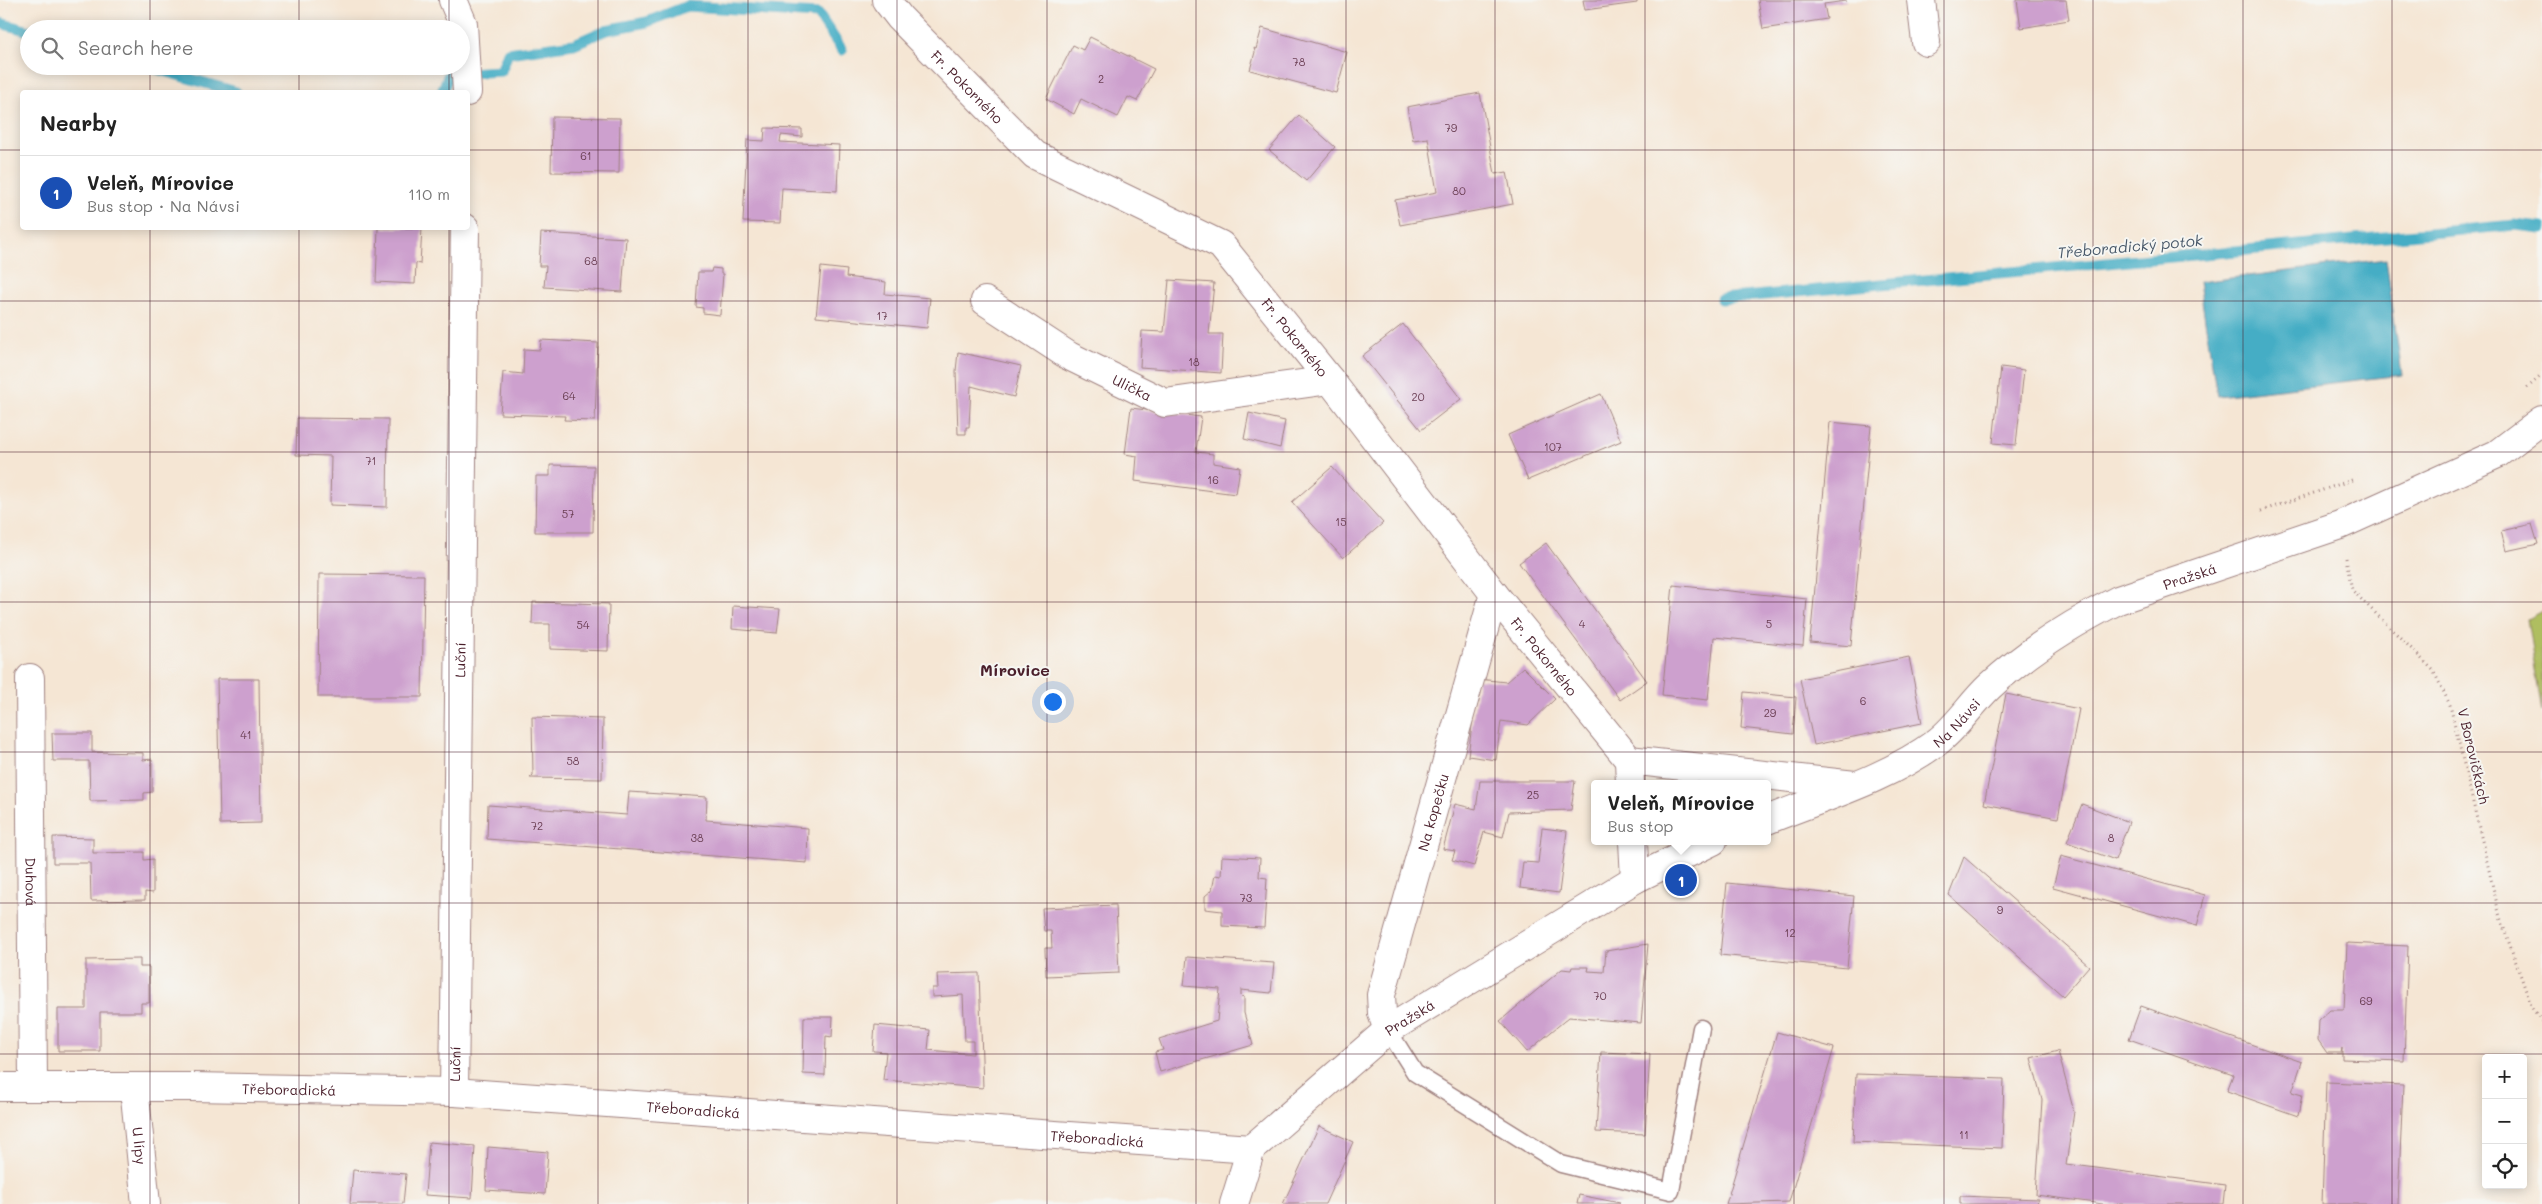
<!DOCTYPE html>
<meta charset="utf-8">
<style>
:root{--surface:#fff;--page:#f6f6f6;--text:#222;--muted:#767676;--line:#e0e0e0;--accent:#db2777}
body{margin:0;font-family:Mali,sans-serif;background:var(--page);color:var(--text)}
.controls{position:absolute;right:15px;bottom:15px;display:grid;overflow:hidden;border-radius:5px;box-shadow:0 2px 12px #0003}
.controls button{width:45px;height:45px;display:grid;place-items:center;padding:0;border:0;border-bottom:1px solid var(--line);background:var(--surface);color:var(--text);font:25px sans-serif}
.you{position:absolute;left:1052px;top:701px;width:18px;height:18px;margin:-12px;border:4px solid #fff;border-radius:50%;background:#1a73e8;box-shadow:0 0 0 8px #1a73e833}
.badge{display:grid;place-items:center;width:32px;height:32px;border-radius:50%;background:var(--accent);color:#fff;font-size:16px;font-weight:700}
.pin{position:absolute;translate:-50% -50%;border:2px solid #fff;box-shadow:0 1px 5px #0006}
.popup{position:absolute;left:1591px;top:780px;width:180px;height:65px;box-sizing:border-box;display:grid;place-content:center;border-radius:5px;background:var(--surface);filter:drop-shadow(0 1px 4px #0005);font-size:16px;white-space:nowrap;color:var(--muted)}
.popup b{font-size:19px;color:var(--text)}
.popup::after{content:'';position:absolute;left:50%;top:100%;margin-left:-10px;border:10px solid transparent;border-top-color:var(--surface)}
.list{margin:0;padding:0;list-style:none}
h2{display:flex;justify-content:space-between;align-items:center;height:65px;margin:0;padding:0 20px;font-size:21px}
h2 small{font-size:16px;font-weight:400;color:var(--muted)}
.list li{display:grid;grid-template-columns:32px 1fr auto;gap:15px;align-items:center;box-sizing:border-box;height:75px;padding:0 20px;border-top:1px solid var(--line)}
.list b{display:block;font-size:19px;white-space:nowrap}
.list p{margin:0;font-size:16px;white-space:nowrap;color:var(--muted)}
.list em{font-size:16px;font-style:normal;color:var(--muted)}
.icon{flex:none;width:28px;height:28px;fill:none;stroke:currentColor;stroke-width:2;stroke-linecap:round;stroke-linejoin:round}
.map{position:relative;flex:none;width:2542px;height:1204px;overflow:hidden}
.search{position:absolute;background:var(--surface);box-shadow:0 2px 12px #0003;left:20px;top:20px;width:450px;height:55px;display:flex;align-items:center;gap:12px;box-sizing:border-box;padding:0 18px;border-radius:28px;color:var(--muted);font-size:19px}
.panel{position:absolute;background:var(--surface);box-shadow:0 2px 12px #0003;left:20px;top:90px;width:450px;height:140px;border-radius:5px}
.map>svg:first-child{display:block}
</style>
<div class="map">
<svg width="2542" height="1204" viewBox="0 0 2542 1204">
<rect width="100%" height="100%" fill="#f6f6f2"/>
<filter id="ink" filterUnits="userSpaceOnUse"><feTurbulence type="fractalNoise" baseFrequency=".02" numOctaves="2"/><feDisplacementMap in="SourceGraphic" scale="10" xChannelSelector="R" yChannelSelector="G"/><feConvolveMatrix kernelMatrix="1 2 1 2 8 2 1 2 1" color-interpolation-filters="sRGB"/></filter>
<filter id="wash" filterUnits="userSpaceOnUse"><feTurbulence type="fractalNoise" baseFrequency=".0096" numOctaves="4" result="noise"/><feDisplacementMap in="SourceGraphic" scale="20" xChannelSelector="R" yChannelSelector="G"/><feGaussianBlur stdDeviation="1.12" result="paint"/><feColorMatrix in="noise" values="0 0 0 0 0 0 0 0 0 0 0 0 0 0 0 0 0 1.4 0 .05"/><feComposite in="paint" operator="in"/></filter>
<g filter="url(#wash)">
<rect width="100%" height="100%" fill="#f5e6d4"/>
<!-- green -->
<path fill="#afbe61" stroke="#7c6e46" d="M2542,611V712L2527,619Z"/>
<!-- water -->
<path fill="#45adc5" stroke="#486678" d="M2386,259L2402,375L2217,396L2199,282Z"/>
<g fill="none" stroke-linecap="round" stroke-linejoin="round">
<!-- stream -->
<path stroke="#45adc5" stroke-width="11" d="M0,23L29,31
M147,66L236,92
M442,92L449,74L501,71L508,53L574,44L606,30L647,22L687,6L818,14L842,50
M1721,299L2515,225L2542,228"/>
</g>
<g id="blocks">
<!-- building -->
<path fill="#cda0ce" d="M1583,0H1637V3L1585,10Z
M1758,0H1846V1L1824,4L1827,19L1763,29Z
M2017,0H2066L2069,20L2021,28Z
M1262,28L1347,52L1336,93L1250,70L1255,52L1254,48L1256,49Z
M1090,37L1154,69L1137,101L1128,97L1118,117L1081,99L1074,114L1046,99L1073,45L1083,50Z
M1480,93L1495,174L1507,172L1513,204L1400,225L1395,200L1437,192L1428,138L1413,140L1407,107Z
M1299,115L1335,147L1306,181L1269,150Z
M552,117L620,118L619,173L551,172Z
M765,128L802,129V137L781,135L780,142L839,145L837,191L782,188L780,223L743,222L747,140L764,141Z
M378,228H422L420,264L416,263L415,284L376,282Z
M541,233L626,238L622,292L544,287L546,266H539Z
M821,267L847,270L846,277L886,282L885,294L930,298L927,328L816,317Z
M712,268L721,269V274H723L720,315L703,313V308L696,307L698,272H711Z
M1169,280L1214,283L1209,334H1223L1221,373L1140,367L1142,331L1164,332Z
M1403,324L1461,399L1421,430L1362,356Z
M541,340L598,343L595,421L564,420L565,416L500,414L503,372L523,374L524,349L540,350Z
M958,352L1021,366L1014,397L971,386L969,427H966V434H958L956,371Z
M2001,367L2024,370L2016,445L1993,443Z
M1601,394L1621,441L1528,480L1508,435Z
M1131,408L1201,417L1196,452L1213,454V463L1240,467L1236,494L1135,481L1137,456L1125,454Z
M1249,413L1285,421L1280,448L1244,439Z
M297,418L388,419L387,507L330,505L331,456L296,455Z
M1830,422L1871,426L1851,646L1810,642Z
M550,465L594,466L593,532H535L536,476H550Z
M1332,467L1383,523L1343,558L1292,502Z
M2532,524L2538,544L2506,551L2501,531Z
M1546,543L1647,681L1620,700L1519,563Z
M319,574L424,575L422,697H318Z
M1673,585L1807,599L1803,646L1714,637L1708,700L1662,695Z
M533,602L609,604L608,651L550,649V624H532Z
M733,606L780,609L777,633L732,629Z
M1909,657L1922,723L1814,745L1800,679Z
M1523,667L1555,699L1528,725L1501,721L1496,760L1468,756L1478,679L1506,682Z
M217,679H259L261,823L220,824Z
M1744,692L1796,697L1793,734L1741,728Z
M2006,694L2079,709L2058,818L1984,804Z
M532,717L603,719L602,779L530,778L533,775Z
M52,733H92V752L143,753V760L152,759V792L144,793V800L90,801L89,761H53Z
M1480,781H1575L1571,810L1509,812L1503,837L1484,832L1474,866L1452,860L1455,851L1443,849L1455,804L1476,809Z
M629,792L707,797L706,820L808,828L807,863L487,839L488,805L627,815Z
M2082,804L2129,822L2115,860L2067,842Z
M1542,828L1567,831L1559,893L1520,888L1523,862L1538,863Z
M53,837L93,838V853L144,852V860L153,859V893L145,892V900L91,901L90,863H53Z
M1222,856L1260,858L1259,877L1267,878L1264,928L1222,926V911L1205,909V896L1212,890L1215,875L1221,876Z
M2061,856L2205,895L2197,926L2053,887Z
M1964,857L2089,966L2063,996L1949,895Z
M1727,883L1854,896L1847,968L1720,955Z
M1116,905L1119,973L1046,976L1045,948H1052L1051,931H1044L1042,908Z
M2347,943L2408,946L2404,1061L2342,1059V1048L2341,1053H2327L2318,1040L2319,1020L2330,1010H2344Z
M1648,944L1641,1023L1569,1017L1527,1052L1500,1021L1562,969L1571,970L1572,967H1589L1588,971L1604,972L1606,951Z
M1187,957L1274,963L1271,993L1241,990V996L1244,997V1013L1253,1045L1160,1072L1155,1052L1163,1050L1159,1039L1217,1021L1220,989L1184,986Z
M140,959V967H149V1003H141V1012H100V1051H58V1009H86V960Z
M979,973L983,1088L883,1080L886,1052L873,1051L875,1025L930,1030L928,1050L973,1054V1041H965L963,995L932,997V988H938L937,974Z
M2141,1006L2302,1062L2292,1092L2302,1095L2298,1116L2227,1091L2233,1075L2129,1039Z
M804,1017H833L832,1037L826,1036L825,1075L803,1074Z
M1777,1032L1834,1048L1789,1202L1726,1204Z
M2058,1051L2074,1112L2066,1164L2225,1185L2223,1204H2103L2036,1195L2042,1100L2031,1058Z
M1601,1052L1650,1054L1645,1134L1596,1132Z
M1856,1074L2004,1079L2002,1148L1853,1142Z
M2326,1082L2403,1085L2398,1204H2322Z
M1319,1126L1353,1142L1325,1204H1283Z
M429,1142L475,1146L472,1198L425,1195Z
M488,1147L548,1152L545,1194L486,1190Z
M353,1170L406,1174L403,1204H350Z
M1579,1195L1620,1203L1619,1204H1577Z
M1960,1196L2038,1199L2037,1204H1960Z"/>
</g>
</g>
<g filter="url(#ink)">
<use href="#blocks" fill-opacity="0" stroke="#a08280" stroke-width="1"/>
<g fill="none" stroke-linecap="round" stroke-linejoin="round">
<!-- lane casing -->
<g stroke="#a08280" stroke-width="19">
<path id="lane" d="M1388,1030L1415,1073L1561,1164L1671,1191L1701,1028"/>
</g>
<!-- street casing -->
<g stroke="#a08280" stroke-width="30">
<g id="street">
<path d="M453,0L463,24L467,92"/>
<path id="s1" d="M886,0L900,18L1035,155L1221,245L1330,380L1494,594L1629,760"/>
<path d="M1921,0L1926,42"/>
<path id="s2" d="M985,301L1069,356L1165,403L1330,380"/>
<path id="s3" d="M30,678L33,1086"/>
<path d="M1630,784L1629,760L1855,785"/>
<path d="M1633,841L1635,879"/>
<path id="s4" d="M1388,1030L1382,1013L1381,995L1494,594"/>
<path id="s5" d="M134,1087L146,1204"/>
<path id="s6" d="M454,1092L465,228"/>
</g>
</g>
<!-- secondary casing -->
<g stroke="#a08280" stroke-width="30">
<g id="secondary">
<path id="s7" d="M1767,820C1824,797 1887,779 1937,742C1957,727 1971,704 1989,687C2027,651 2071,624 2118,600L2340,525L2497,454L2542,420"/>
<path id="s8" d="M0,1087H191L454,1092L1251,1149"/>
<path id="s9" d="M1234,1204L1251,1149L1388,1030L1635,879L1713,841"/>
</g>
</g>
<!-- path -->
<path stroke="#a08280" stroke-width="3" stroke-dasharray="1 4" stroke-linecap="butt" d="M2527,388L2542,375
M2261,511L2352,480
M2346,558L2352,590L2433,670L2450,705L2500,917L2532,1008L2542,1021"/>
<!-- lane -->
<use href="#lane" stroke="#fff" stroke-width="16"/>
<!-- street -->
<use href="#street" stroke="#fff" stroke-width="28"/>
<!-- secondary -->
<use href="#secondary" stroke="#fff" stroke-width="28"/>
</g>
</g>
<!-- grid -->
<path fill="none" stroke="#4a1f2b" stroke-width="1" stroke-opacity="0.55" d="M150,0V29M299,0V29M449,0V29M598,0V1204M748,0V1204M897,0V1204M1047,0V1204M1196,0V1204M1346,0V1204M1495,0V1204M1645,0V1204M1794,0V1204M1944,0V1204M2093,0V1204M2243,0V1204M2392,0V1204M150,66V92M299,66V92M449,66V92M0,150H22M468,150H2542M150,228V1204M299,228V1204M449,228V1204M0,301H2542M0,452H2542M0,602H2542M0,752H2542M0,903H2542M0,1054H2542"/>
<g text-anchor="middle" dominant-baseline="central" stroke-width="4" stroke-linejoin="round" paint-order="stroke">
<!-- number labels -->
<g font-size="11" fill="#6b3f54">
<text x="1299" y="61">78</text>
<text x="1101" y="78">2</text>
<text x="1451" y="127">79</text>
<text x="586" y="155">61</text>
<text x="1459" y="190">80</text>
<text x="591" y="260">68</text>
<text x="882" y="315">17</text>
<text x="1194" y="361">18</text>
<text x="569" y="395">64</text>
<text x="1418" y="396">20</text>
<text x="1553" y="446">107</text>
<text x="371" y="460">71</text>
<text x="1213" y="479">16</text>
<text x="568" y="513">57</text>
<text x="1341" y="521">15</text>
<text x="1582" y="623">4</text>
<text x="1769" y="623">5</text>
<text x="583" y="624">54</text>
<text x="1863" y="700">6</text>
<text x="1770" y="712">29</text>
<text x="246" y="734">41</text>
<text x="573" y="760">58</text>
<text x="1533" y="794">25</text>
<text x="537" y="825">72</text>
<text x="697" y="837">38</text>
<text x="2111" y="837">8</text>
<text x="1246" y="897">73</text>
<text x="2000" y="909">9</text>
<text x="1790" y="932">12</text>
<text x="1600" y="995">70</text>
<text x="2366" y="1000">69</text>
<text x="1964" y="1134">11</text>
</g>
<!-- street labels -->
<g font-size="14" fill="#4a1f2b" stroke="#f6f6f2">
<text stroke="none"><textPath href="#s1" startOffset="119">Fr. Pokorného</textPath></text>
<text stroke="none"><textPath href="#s1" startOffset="540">Fr. Pokorného</textPath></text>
<text stroke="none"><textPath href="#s2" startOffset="171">Ulička</textPath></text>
<text stroke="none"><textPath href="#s7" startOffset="495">Pražská</textPath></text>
<text stroke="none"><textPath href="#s1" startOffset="945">Fr. Pokorného</textPath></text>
<text stroke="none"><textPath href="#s6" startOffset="432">Luční</textPath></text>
<text stroke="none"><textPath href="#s7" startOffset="215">Na Návsi</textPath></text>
<text transform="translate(2474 756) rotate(77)">V Borovičkách</text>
<text stroke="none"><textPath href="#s4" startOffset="226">Na kopečku</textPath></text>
<text stroke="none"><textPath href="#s3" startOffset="204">Duhová</textPath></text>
<text stroke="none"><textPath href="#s9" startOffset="264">Pražská</textPath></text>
<text stroke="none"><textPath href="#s6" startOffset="28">Luční</textPath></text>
<text stroke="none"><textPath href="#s8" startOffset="289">Třeboradická</textPath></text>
<text stroke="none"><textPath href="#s8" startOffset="694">Třeboradická</textPath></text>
<text stroke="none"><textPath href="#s8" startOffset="1099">Třeboradická</textPath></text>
<text stroke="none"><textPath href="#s5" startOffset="59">U lípy</textPath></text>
</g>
<!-- water labels -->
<g font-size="15" font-style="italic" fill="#485869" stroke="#f6f6f2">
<text transform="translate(2130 246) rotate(-5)">Třeboradický potok</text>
</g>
<!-- quarter labels -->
<g font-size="16" font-weight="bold" fill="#4a1f2b" stroke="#f6f6f2">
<text x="1015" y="669">Mírovice</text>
</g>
</g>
</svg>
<div class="controls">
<button>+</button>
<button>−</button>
<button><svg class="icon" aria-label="locate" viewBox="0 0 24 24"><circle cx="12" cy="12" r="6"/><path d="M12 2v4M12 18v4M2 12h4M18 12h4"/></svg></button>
</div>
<div class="you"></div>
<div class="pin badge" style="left:1681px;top:880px;background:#1a4fb4">1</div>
<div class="popup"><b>Veleň, Mírovice</b>Bus stop</div>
<div class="search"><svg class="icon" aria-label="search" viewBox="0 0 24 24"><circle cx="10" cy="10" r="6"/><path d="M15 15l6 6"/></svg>Search here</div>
<section class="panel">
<h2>Nearby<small></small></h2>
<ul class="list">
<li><span class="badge" style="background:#1a4fb4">1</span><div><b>Veleň, Mírovice</b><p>Bus stop · Na Návsi</p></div><em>110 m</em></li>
</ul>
</section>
</div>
